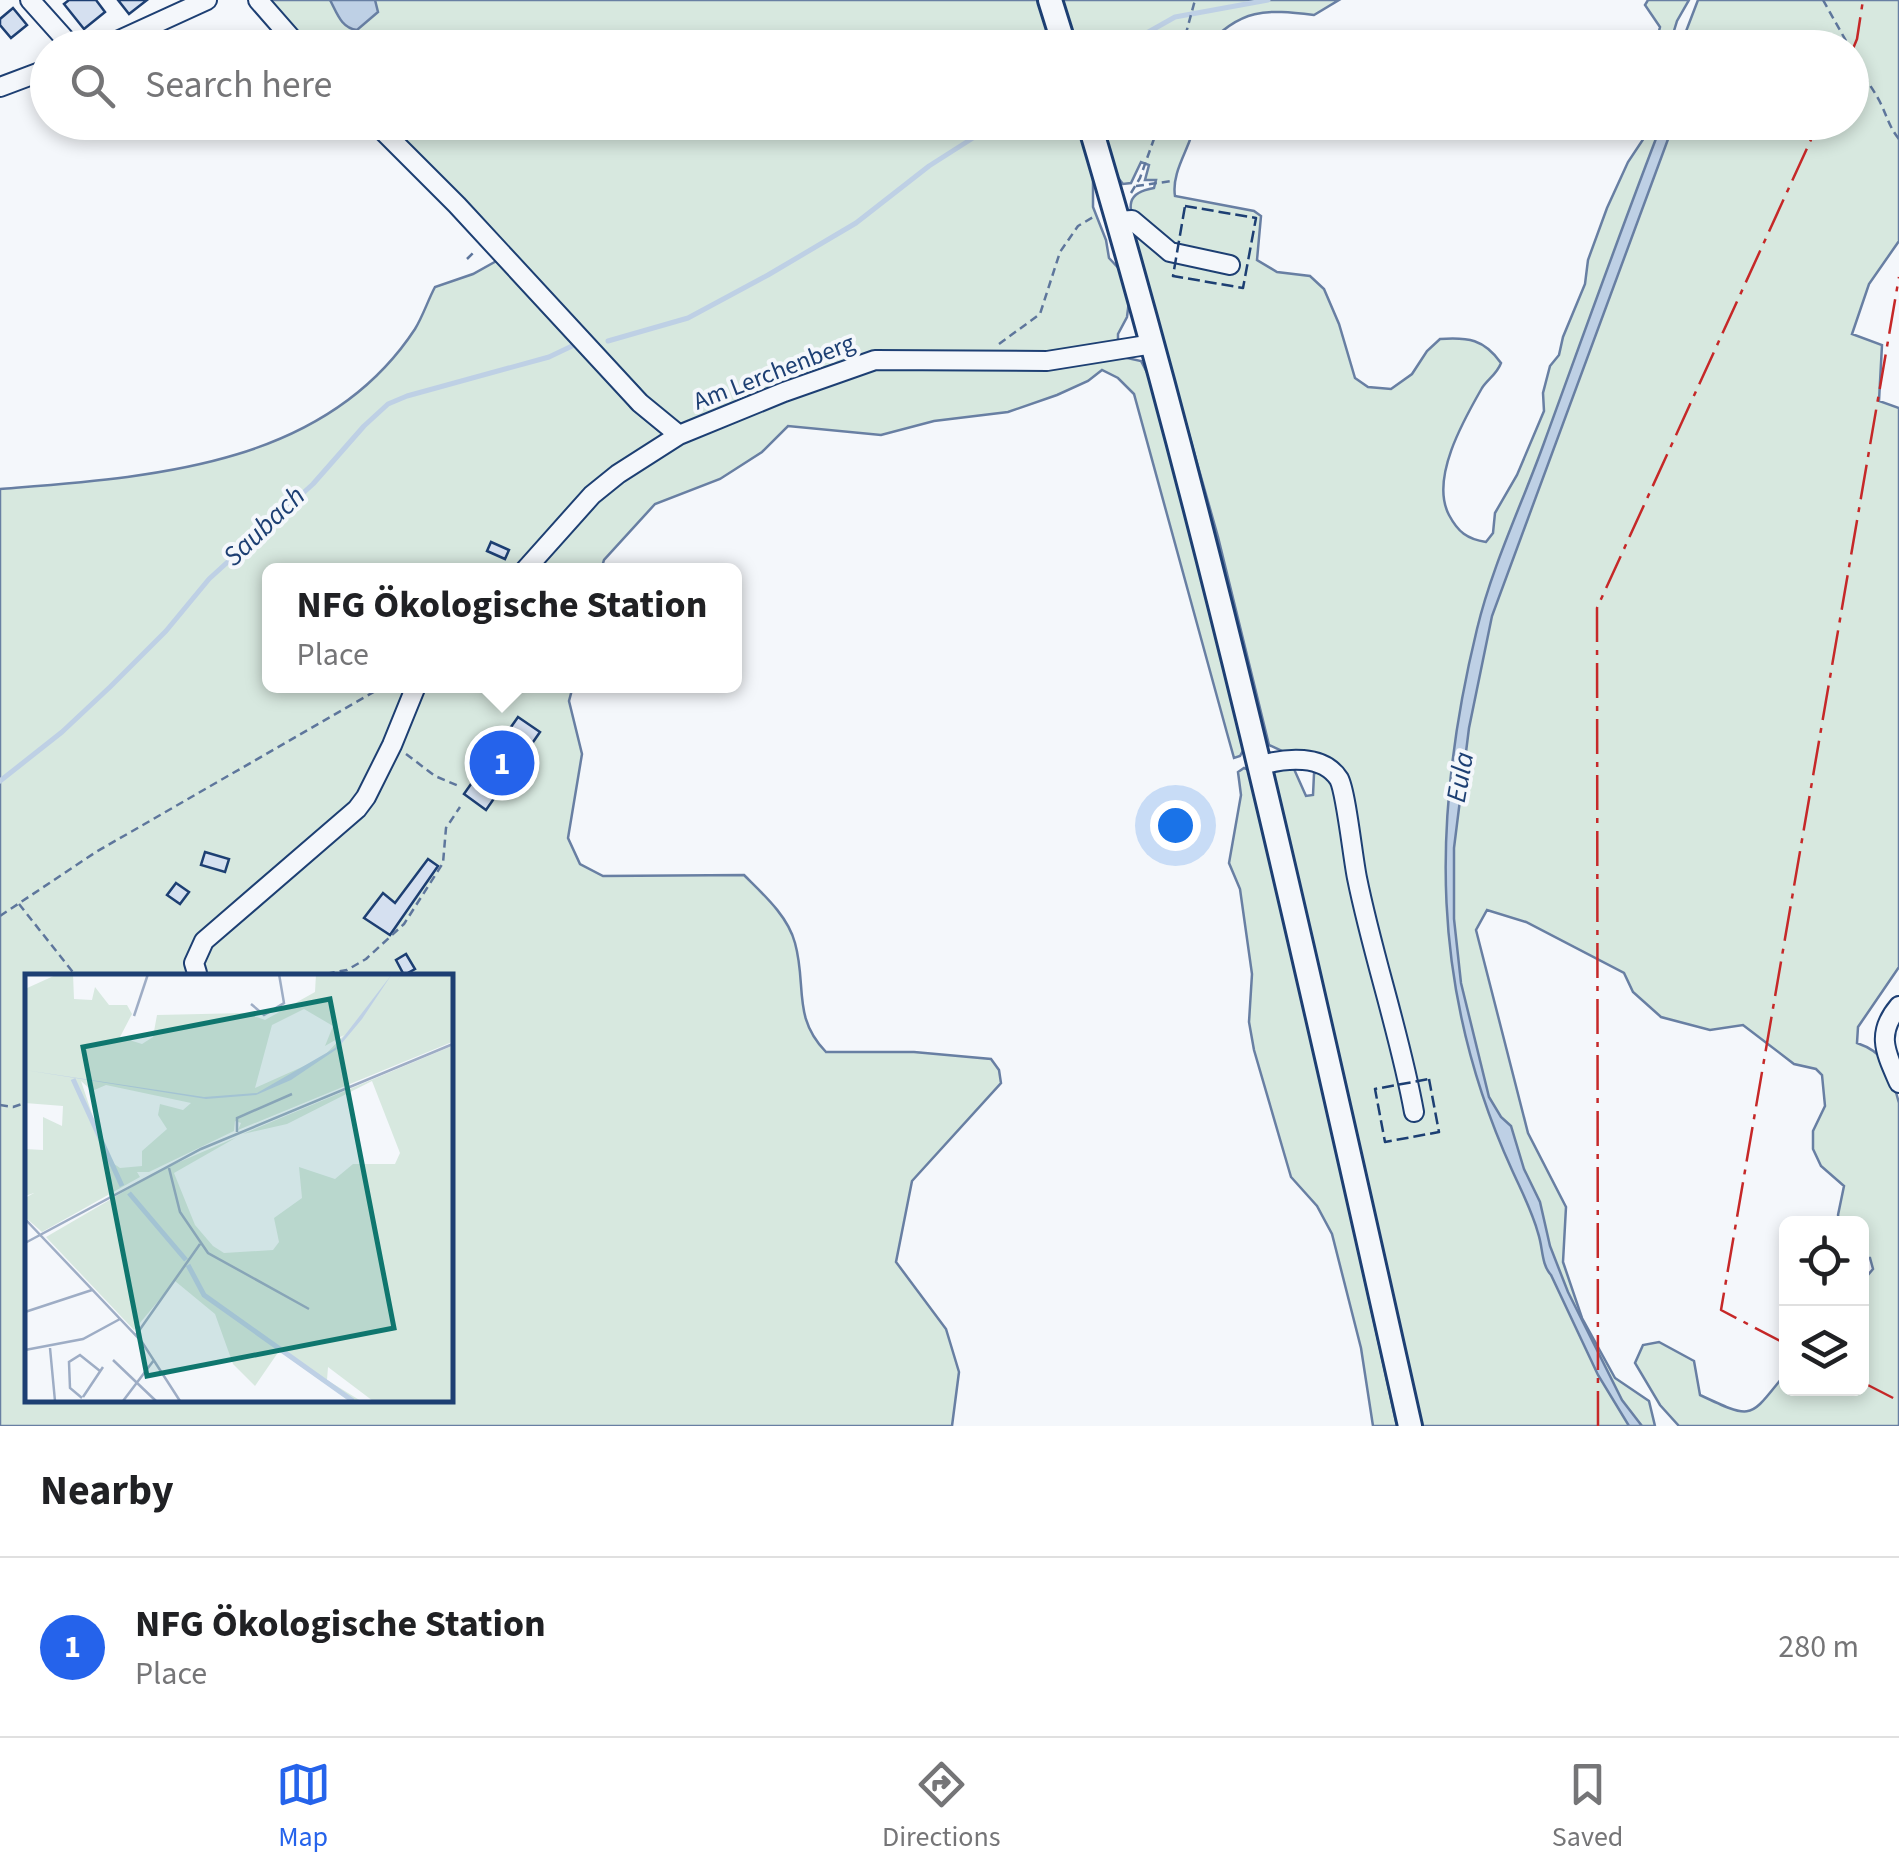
<!DOCTYPE html>
<meta charset="utf-8">
<style>
:root{--surface:#fff;--page:#f2f2f2;--text:#202124;--muted:#757577;--line:#e0e0e0;--accent:#2563eb}
body{margin:0;font-family:"Source Sans 3",sans-serif;background:var(--page);color:var(--text)}
.controls{position:absolute;right:30px;bottom:30px;display:grid;overflow:hidden;border-radius:15px;box-shadow:0 5px 15px #0003}
.controls button{width:90px;height:90px;display:grid;place-items:center;padding:0;border:0;border-bottom:2px solid var(--line);background:var(--surface);color:var(--text);font:50px sans-serif}
.you{position:absolute;left:1175px;top:825px;width:35px;height:35px;margin:-25px;border:8px solid #fff;border-radius:50%;background:#1a73e8;box-shadow:0 0 0 15px #1a73e833}
.badge{display:grid;place-items:center;width:65px;height:65px;border-radius:50%;background:var(--accent);color:#fff;font-size:32px;font-weight:700}
.pin{position:absolute;translate:-50% -50%;border:5px solid #fff;box-shadow:0 2px 10px #0006}
.popup{position:absolute;left:262px;top:563px;width:480px;height:130px;box-sizing:border-box;display:grid;place-content:center;border-radius:15px;background:var(--surface);filter:drop-shadow(0 2px 8px #0005);font-size:32px;white-space:nowrap;color:var(--muted)}
.popup b{font-size:38px;color:var(--text)}
.popup::after{content:'';position:absolute;left:50%;top:100%;margin-left:-20px;border:20px solid transparent;border-top-color:var(--surface)}
.list{margin:0;padding:0;list-style:none}
h2{display:flex;justify-content:space-between;align-items:center;height:130px;margin:0;padding:0 40px;font-size:42px}
h2 small{font-size:32px;font-weight:400;color:var(--muted)}
.list li{display:grid;grid-template-columns:65px 1fr auto;gap:30px;align-items:center;box-sizing:border-box;height:180px;padding:0 40px;border-top:2px solid var(--line)}
.list b{display:block;font-size:38px;white-space:nowrap}
.list p{margin:0;font-size:32px;white-space:nowrap;color:var(--muted)}
.list em{font-size:32px;font-style:normal;color:var(--muted)}
.icon{flex:none;width:55px;height:55px;fill:none;stroke:currentColor;stroke-width:2;stroke-linecap:round;stroke-linejoin:round}
.map{position:relative;flex:none;width:1899px;height:1426px;overflow:hidden}
.search{position:absolute;background:var(--surface);box-shadow:0 5px 15px #0003;left:30px;right:30px;top:30px;height:110px;display:flex;align-items:center;gap:25px;box-sizing:border-box;padding:0 35px;border-radius:55px;color:var(--muted);font-size:38px}
.sheet{height:310px;background:var(--surface)}
nav{display:flex;justify-content:space-around;align-items:center;box-sizing:border-box;height:140px;border-top:2px solid var(--line);background:var(--surface);font-size:28px;color:var(--muted)}
nav a{display:grid;justify-items:center;gap:5px}
nav .on{color:var(--accent)}
.map>svg:first-child{display:block}
</style>
<div class="map">
<svg width="1899" height="1426" viewBox="0 0 1899 1426">
<rect width="100%" height="100%" fill="#f4f7fb"/>
<!-- green -->
<path fill="#d7e8df" stroke="#687fa3" stroke-width="2.5" fill-rule="evenodd" d="M266,0H1038L1053,47H306Z
M1062,0H1339L1314,15C1266,9 1240,8 1205,48L1076,47Z
M1648,0H1689L1677,21L1669,47H1655L1660,27L1645,5Z
M1698,0H1899V241L1869,284L1852,334L1882,345L1879,401L1899,408V967L1858,1027L1857,1043C1889,1054 1890,1072 1899,1103V1426H1679L1660,1405L1635,1363L1643,1345L1659,1342L1694,1361L1700,1395C1755,1421 1749,1418 1786,1373V1388H1862V1282L1873,1269L1870,1258H1862V1224L1840,1223L1838,1215L1844,1186L1821,1166L1813,1149V1131L1825,1106L1822,1075L1816,1069L1794,1064L1743,1025L1710,1030L1661,1017L1633,992L1624,973L1526,922L1487,910L1476,930L1528,1133L1566,1207L1563,1262L1582,1318L1615,1378L1649,1401L1655,1426H1421L1272,773L1273,768L1286,764L1294,769L1306,796L1313,795L1314,774L1321,769L1269,745L1218,537L1132,233L1136,232C1129,207 1124,193 1154,188L1156,180H1145L1149,165L1141,162L1131,183L1123,184L1115,174L1100,123H1195C1191,147 1171,171 1175,196L1254,211L1261,216L1257,260L1277,272L1310,276L1324,289L1339,324L1355,378L1368,387L1391,389L1412,374L1427,351L1440,339C1468,337 1484,339 1501,363C1497,374 1488,379 1482,388C1463,421 1430,479 1449,515C1458,532 1467,539 1486,542L1493,533L1495,513L1517,475L1544,411L1543,393L1550,366L1559,355L1563,337L1585,284L1588,260L1607,208L1628,162L1646,135L1649,123L1852,122V48L1680,47Z
M382,123H1077L1093,176V207L1106,240L1109,258L1123,273L1129,301L1127,317L1118,334V356L1141,361L1152,382L1245,747L1240,756L1234,758L1227,733L1134,394L1118,378L1102,370L1088,381L1057,395L1008,412L934,421L881,435L788,426L762,452L720,479L655,504L604,560L601,570H270V686H573L569,701L582,754L568,838L580,864L603,876L744,875C763,894 788,916 795,943C807,986 792,1017 826,1052H914L991,1059L999,1070L1001,1083L912,1181L896,1262L946,1329L959,1372L952,1426H0V489C149,477 324,468 415,329C423,316 428,300 435,287L473,274L500,259L619,389L631,408L659,431L674,429L645,399L640,389ZM28,976H450V1398H28Z
M1244,768L1249,770L1276,877L1397,1426H1373L1361,1348L1332,1234L1317,1206L1291,1177L1254,1050L1249,1022L1252,974L1240,889L1229,863L1241,795L1238,772Z"/>
<!-- water -->
<path fill="#bed0e5" stroke="#687fa3" stroke-width="2.5" d="M330,0H375L378,12L357,30C341,28 337,13 330,0Z
M1662,123H1674L1492,616L1469,728L1454,848V919L1461,983L1489,1097L1501,1117L1511,1126L1524,1169L1540,1202L1550,1246L1568,1292L1622,1400L1642,1426H1629L1598,1375L1551,1275C1541,1264 1543,1247 1538,1233C1532,1211 1521,1190 1512,1170C1430,990 1431,818 1477,629C1492,566 1522,504 1544,443C1583,336 1621,229 1662,123Z"/>
<g fill="none" stroke-linecap="round" stroke-linejoin="round">
<!-- stream -->
<path stroke="#bed0e5" stroke-width="5" d="M1120,48L1175,17L1268,0
M608,341L688,318L768,275L856,223L929,166L998,122
M0,781L62,732L110,687L166,631L209,579L313,484L364,426L388,404L407,396L549,357L572,346"/>
</g>
<!-- building -->
<path fill="#d5e0f0" stroke="#1d3f73" stroke-width="2.5" d="M69,0H96L105,12L84,29L64,4Z
M118,0H147L129,14Z
M13,8L27,25L11,38L0,25V19Z
M491,542L509,550L505,559L487,551Z
M518,717L540,732L486,810L464,794Z
M205,852L229,859L225,872L201,865Z
M428,859L438,866L390,935L364,918L383,893L395,903Z
M176,883L189,892L180,904L167,895Z
M406,954L415,969L404,975L396,960Z"/>
<g fill="none" stroke-linecap="round" stroke-linejoin="round">
<!-- minor casing -->
<g stroke="#1d3f73" stroke-width="22">
<path id="minor" d="M30,0L73,48
M258,0L300,48
M102,48L207,0
M0,87L48,69
M374,122L457,205L640,403L679,435
M1118,221L1132,220L1170,252L1230,265
M525,570L592,495L618,474L679,435L784,392L875,360L1047,361L1153,344
M1261,765C1286,758 1323,754 1339,779C1346,792 1353,859 1357,878C1373,957 1400,1034 1414,1112
M197,973L194,963L204,941L357,809L366,797L392,745L416,686
M1899,1006C1875,1034 1886,1053 1899,1083"/>
</g>
<!-- major casing -->
<g stroke="#1d3f73" stroke-width="28">
<path id="major" d="M1050,0L1065,48
M1089,122C1217,552 1312,989 1410,1426"/>
</g>
<!-- path -->
<path stroke="#5e769c" stroke-width="2.5" stroke-dasharray="8 5" stroke-linecap="butt" d="M1823,0L1850,48
M1182,48L1195,0
M1852,52C1858,72 1871,84 1880,102C1887,116 1889,127 1899,139
M1136,186L1172,181
M1131,193L1140,178L1160,122
M467,259L476,250
M999,344L1040,314L1060,252L1078,226L1095,216
M406,754L435,776L461,787
M19,904L76,976
M0,916L96,852L384,686
M314,976L347,970L366,959L404,924L443,863L446,828L460,807
M0,1105L13,1107L28,1102"/>
<!-- minor -->
<use href="#minor" stroke="#f4f7fb" stroke-width="18"/>
<!-- major -->
<use href="#major" stroke="#f4f7fb" stroke-width="22"/>
<!-- fence -->
<path stroke="#1d3f73" stroke-width="2.5" stroke-dasharray="12 5" stroke-linecap="butt" d="M1185,206L1256,218L1243,288L1173,276Z
M1429,1079L1439,1132L1385,1142L1375,1089Z"/>
<!-- power -->
<path stroke="#c62828" stroke-width="2.5" stroke-dasharray="35 8 5 8" stroke-linecap="butt" d="M1852,51L1857,39L1863,0
M1786,1344L1721,1310L1899,277
M1862,1382L1899,1401
M1598,1426L1597,608L1819,122"/>
</g>
<g text-anchor="middle" dominant-baseline="central" stroke-width="8" stroke-linejoin="round" paint-order="stroke">
<!-- street labels -->
<g font-size="25" fill="#1d3f73" stroke="#f4f7fb">
<text transform="translate(774 372) rotate(-21)">Am Lerchenberg</text>
</g>
<!-- water labels -->
<g font-size="28" font-style="italic" fill="#1d3f73" stroke="#f4f7fb">
<text transform="translate(264 526) rotate(-44)">Saubach</text>
<text transform="translate(1460 777) rotate(-80)">Eula</text>
</g>
</g>
<!-- overview -->
<g transform="translate(25 974)">
<rect width="428" height="428" fill="#f4f7fb"/>
<path d="M33,0H48L49,25L67,26L70,13L84,31H102L107,40L95,63L117,70L128,63L132,41L221,39L240,46L290,18L291,0H427V68L213,156L216,149L210,147L209,157L124,198H112L115,203L17,258L0,243V224L9,219L0,222V175L18,176V143L37,152L38,132L0,129V15ZM279,35L308,52L300,72L319,61L297,84L230,114L247,51ZM56,107L67,117L81,111L166,129L158,136L135,130L133,141L142,155L117,177V192L95,194L82,185ZM427,72V427H348L303,393L302,406L336,427H325L254,377L230,412L208,390L190,340L150,307L109,356L21,263L136,196L212,163L149,199L170,251L188,272L199,279L248,276L254,268L249,244L277,224L274,193L310,205L328,190H370L375,179L347,107L262,150L218,160Z" fill="#d7e8df" fill-rule="evenodd"/>
<path d="M367,0L337,45L312,75L266,106L231,121L181,125L0,96L179,123L232,119L310,74Z" fill="#bed0e5"/>
<path fill="none" stroke="#bed0e5" stroke-width="5" d="M48,105L97,212M104,219L161,286M163,291L179,321L328,427"/>
<path fill="none" stroke="#9eadc5" stroke-width="2.5" d="M226,30L239,41L259,29L254,0M109,42L123,0M212,158V144L267,120M144,194L155,238L183,279L284,335M0,245L117,368L155,427M0,269L176,175L428,70M0,338L67,316M111,361L175,270M25,374L30,427M0,376L58,365L95,345M88,386L131,427M58,423L78,393M57,424L45,414L44,388L55,381L75,397M98,427L129,386"/>
<path fill="#0f766e" fill-opacity="0.15" stroke="#0f766e" stroke-width="5" d="M305,25L369,354L122,402L58,73Z"/>
<rect width="428" height="428" fill="none" stroke="#1d3f73" stroke-width="5"/>
</g>
</svg>
<div class="controls">
<button><svg class="icon" aria-label="locate" viewBox="0 0 24 24"><circle cx="12" cy="12" r="6"/><path d="M12 2v4M12 18v4M2 12h4M18 12h4"/></svg></button>
<button><svg class="icon" aria-label="layers" viewBox="0 0 24 24"><path d="M12 4l9 5-9 5-9-5zM3 14l9 5 9-5"/></svg></button>
</div>
<div class="you"></div>
<div class="pin badge" style="left:502px;top:763px">1</div>
<div class="popup"><b>NFG Ökologische Station</b>Place</div>
<div class="search"><svg class="icon" aria-label="search" viewBox="0 0 24 24"><circle cx="10" cy="10" r="6"/><path d="M15 15l6 6"/></svg>Search here</div>
</div>
<section class="sheet">
<h2>Nearby<small></small></h2>
<ul class="list">
<li><span class="badge">1</span><div><b>NFG Ökologische Station</b><p>Place</p></div><em>280 m</em></li>
</ul>
</section>
<nav>
<a class="on"><svg class="icon" aria-label="map" viewBox="0 0 24 24"><path d="M3 6l6-2 6 2 6-2v14l-6 2-6-2-6 2zM9 4v14M15 6v14"/></svg>Map</a>
<a><svg class="icon" aria-label="directions" viewBox="0 0 24 24"><path d="M12 3l9 9-9 9-9-9zM9 14v-3h6M13 9l2 2-2 2"/></svg>Directions</a>
<a><svg class="icon" aria-label="saved" viewBox="0 0 24 24"><path d="M7 4h10v16l-5-4-5 4z"/></svg>Saved</a>
</nav>
